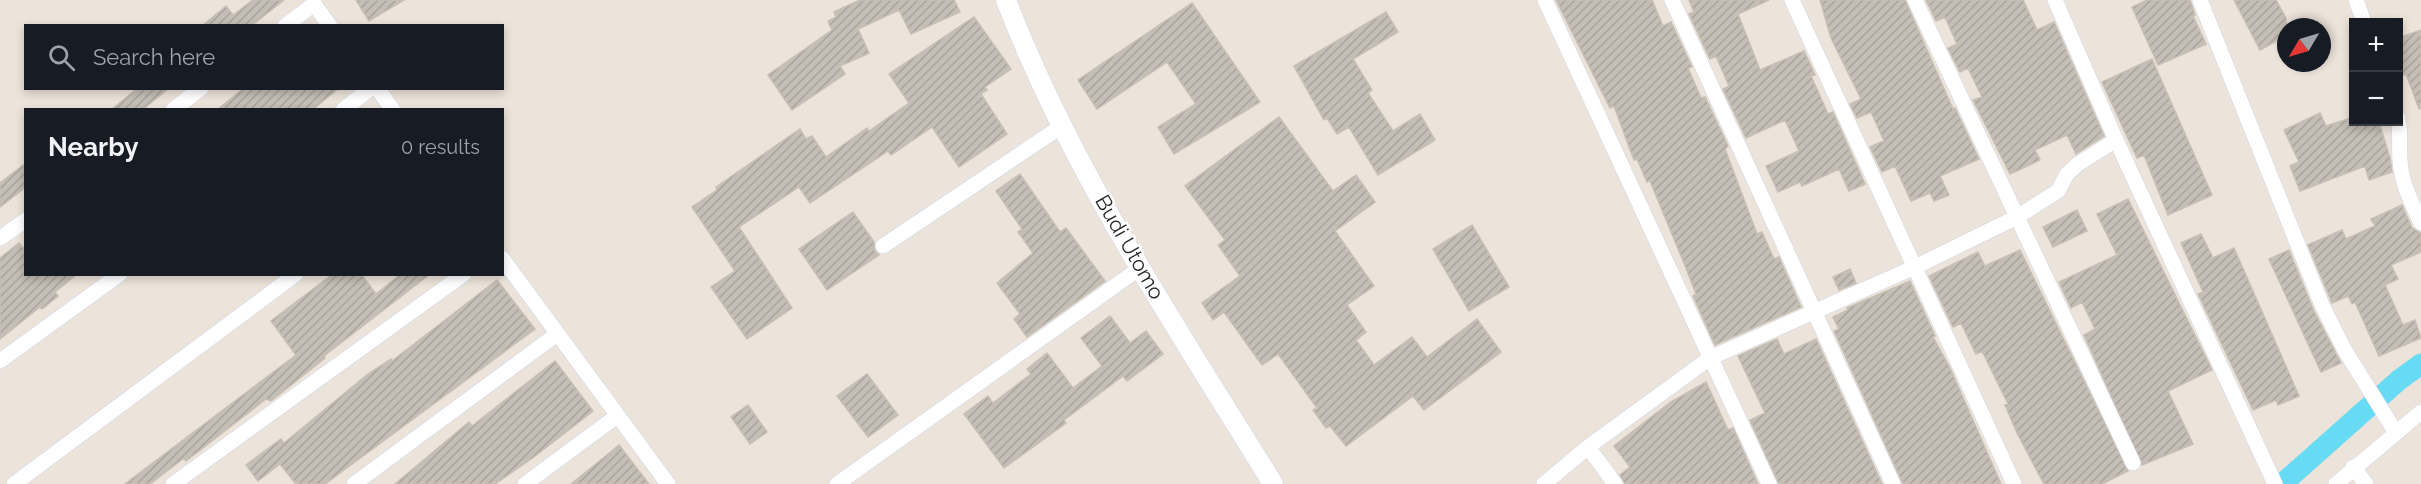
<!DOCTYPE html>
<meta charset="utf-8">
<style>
:root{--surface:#171b24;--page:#20242c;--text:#f1f3f6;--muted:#9ea1a6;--line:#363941}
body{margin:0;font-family:Raleway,sans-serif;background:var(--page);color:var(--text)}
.controls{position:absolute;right:18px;top:18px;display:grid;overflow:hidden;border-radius:0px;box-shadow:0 3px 9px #0003}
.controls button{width:54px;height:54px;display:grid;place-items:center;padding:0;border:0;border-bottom:2px solid var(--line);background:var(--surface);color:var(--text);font:30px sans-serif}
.compass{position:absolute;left:2277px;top:18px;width:54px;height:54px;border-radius:50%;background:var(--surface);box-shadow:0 3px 9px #0003;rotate:232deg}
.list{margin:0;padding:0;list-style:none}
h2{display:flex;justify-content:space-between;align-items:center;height:78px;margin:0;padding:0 24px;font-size:26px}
h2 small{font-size:20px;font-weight:400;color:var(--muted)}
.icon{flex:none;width:33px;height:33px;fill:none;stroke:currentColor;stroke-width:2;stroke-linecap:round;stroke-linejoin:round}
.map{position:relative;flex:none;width:2421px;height:484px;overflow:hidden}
.search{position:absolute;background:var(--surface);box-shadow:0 3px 9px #0003;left:24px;top:24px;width:480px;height:66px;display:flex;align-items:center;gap:15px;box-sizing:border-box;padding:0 21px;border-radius:0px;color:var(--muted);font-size:22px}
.panel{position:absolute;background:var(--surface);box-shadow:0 3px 9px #0003;left:24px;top:108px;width:480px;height:168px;border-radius:0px}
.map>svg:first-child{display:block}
</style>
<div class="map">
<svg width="2421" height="484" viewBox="0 0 2421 484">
<defs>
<pattern id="building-hatch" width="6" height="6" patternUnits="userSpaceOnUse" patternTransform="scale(1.5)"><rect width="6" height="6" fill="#c4beb6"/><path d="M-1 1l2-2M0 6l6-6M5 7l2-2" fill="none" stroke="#a8a39c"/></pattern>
</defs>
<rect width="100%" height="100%" fill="#ece3da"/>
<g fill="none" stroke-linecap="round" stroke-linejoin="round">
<!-- canal -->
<path stroke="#68dbf4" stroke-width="21" d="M2282,484L2399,380L2421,364"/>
</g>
<!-- building -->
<path fill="url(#building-hatch)" stroke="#c8bfb4" stroke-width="1.5" d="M253,0H284L251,26H202L226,6L233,15Z
M356,0H404L369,21Z
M860,0H954L960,12L911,34L899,10L858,29L869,53L840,66L845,74L792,110L768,75L832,30L828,21L836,17L834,12Z
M1556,0H1652L1663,26L1671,22L1692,67L1688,68L1701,98L1705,97L1728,146L1725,149L1757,234L1762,232L1774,259L1779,257L1801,307L1715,345L1693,296L1696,294L1686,268L1650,181L1647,182L1637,159L1634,160L1614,106L1610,108Z
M1689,0H1769L1738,14L1760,70L1804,51L1815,75L1811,76L1828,114L1833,112L1865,184L1849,191L1839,169L1802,186L1800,182L1778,192L1766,166L1799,151L1785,120L1746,138L1723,89L1729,86L1716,56L1710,59L1689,14L1694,12Z
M1820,0H1905L1953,109L1955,108L1979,159L1940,176L1949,195L1934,201L1930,193L1911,201L1895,166L1882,172L1870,147L1884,141L1871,112L1857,118L1850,104L1861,99L1831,38Z
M1926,0H2023L2037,30L2054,22L2104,136L2076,154L2067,135L2035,150L2040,160L2010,174L1973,100L1982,97L1968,68L1960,72L1948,48L1957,44L1945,17L1936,21Z
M2147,0H2190L2195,15L2193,16L2206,44L2158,65L2132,7Z
M2234,0H2276L2286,18V36L2260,50Z
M1192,3L1260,102L1174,154L1158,127L1196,104L1167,62L1097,109L1078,80Z
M1386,12L1398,32L1353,59L1372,90L1368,93L1393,131L1420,114L1435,140L1378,175L1349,127L1337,134L1327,118L1324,120L1294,66Z
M974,17L1011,69L985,87L987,90L981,94L1007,134L959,167L932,127L891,155L888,151L810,203L799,187L739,227L792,308L747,339L711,287L735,271L692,207L717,190L716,187L800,129L806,139L812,136L826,157L867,128L869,131L909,103L889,74Z
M2421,30V108L2419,109L2406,74L2398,77V38Z
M2152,59L2212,195L2168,215L2144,155L2137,158L2102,82Z
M138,88H169L142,110H111Z
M244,88H339L312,110H217Z
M2320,113L2326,126L2354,117V122H2379L2390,158L2392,172L2369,180L2365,166L2300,191L2290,166L2299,162L2284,130Z
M1279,117L1333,191L1356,175L1375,202L1335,231L1374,286L1347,305L1366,332L1356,340L1374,365L1412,337L1427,357L1477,319L1501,352L1424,410L1413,396L1346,446L1330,426L1326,428L1313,410L1317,408L1278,354L1262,365L1224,312L1213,320L1202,303L1240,276L1218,245L1225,240L1185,186Z
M26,163V187L0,207V183Z
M1020,174L1060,232L1066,228L1105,281L1027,337L1014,319L1020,314L997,283L1033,253L1018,232L1022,229L996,191Z
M2128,199L2212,370L2168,391L2193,444L2142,465L2084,335L2095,329L2082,302L2071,308L2059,282L2117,255L2097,214Z
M2402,205L2412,228L2421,233V252L2391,265L2398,279L2385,285L2403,325L2415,320L2421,338L2379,356L2355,302L2352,304L2348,296L2332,303L2308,245L2342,230L2346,239L2375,226L2371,219Z
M2077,210L2087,231L2053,247L2043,227Z
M853,212L874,242L875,251L879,255L827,290L799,249Z
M1472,225L1509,287L1469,311L1433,249Z
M2201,234L2213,258L2234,248L2299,396L2278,405L2276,400L2253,410L2198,294L2203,292L2181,243Z
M19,243L26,251V274H77L55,292L58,296L42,309L40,307L0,339V258Z
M2020,250L2128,471L2102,484H2044L2017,433L2005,405L2008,404L1982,351L1976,354L1961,323L1953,327L1929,276L1978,252L1985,266Z
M2289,250L2313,309L2341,363L2321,372L2269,259Z
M1850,269L1856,283L1839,290L1833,277Z
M333,274H361L376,294L401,274H430L324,356L325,358L271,401L266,399L186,461L184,458L150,484H125L296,355L271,321Z
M497,280L535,329L325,484H296L280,464L258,481L246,465L281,439L284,443L368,374L391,359L392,361Z
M1910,281L1935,336L1933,337L1950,368L2001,484H1903L1834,331L1839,329L1833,317L1848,310L1847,308Z
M1110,316L1130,343L1146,331L1163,354L1127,381L1123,376L1064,420L1066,423L1004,468L964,414L988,396L993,403L1031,374L1027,369L1047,353L1073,388L1102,366L1081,338Z
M1777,339L1784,354L1816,339L1882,484H1779L1750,420L1765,413L1738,356Z
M555,361L593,411L534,457L495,484H395L469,422L472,426Z
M867,374L898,415L868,437L837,396Z
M1706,382L1728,430L1733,428L1758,484H1625L1620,475L1630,467L1614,446L1671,402Z
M748,405L767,432L750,444L731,417Z
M619,445L649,484H571L602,459Z"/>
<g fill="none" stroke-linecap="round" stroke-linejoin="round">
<!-- minor casing -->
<g stroke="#d0d5e3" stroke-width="16">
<path id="minor" d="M1545,0L1769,484
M1672,0L1893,484
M1792,0L2014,484
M1915,0L2133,463
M2055,0L2116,140L2275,484
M2200,0L2322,305L2344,349L2395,431
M2356,0L2364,22
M285,26L314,4L330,26
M377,88L393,110
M173,110L201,88
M343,110L371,88
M2398,118C2401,132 2399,146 2400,160C2401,183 2412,203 2421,223
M0,238L26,220
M883,246L1062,126
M502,258L668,484
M0,361L120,274
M1588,447L1615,484
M2353,467L2366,484
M14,484L296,274
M173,484L464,274
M354,484L557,334
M525,484L617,416
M837,484L1140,268
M1544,484L1588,447L1710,358L1915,267L2017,217L2058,191L2067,174L2078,164L2116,140
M2336,484L2421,412"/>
</g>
<!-- tertiary casing -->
<g stroke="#d0d5e3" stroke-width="21">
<path id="tertiary" d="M1006,0C1072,172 1177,328 1273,484"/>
</g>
<!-- minor -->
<use href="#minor" stroke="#fff" stroke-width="15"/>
<!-- tertiary -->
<use href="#tertiary" stroke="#fff" stroke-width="20"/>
</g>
<g text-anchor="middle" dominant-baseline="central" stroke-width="5" stroke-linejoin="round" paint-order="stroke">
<!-- street labels -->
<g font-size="21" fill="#292929" stroke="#fff">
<text transform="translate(1130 247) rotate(60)">Budi Utomo</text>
</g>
</g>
</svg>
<div class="controls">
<button>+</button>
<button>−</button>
</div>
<svg class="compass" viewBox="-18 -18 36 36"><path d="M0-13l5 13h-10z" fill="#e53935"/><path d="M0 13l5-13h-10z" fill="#9ea1a6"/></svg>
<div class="search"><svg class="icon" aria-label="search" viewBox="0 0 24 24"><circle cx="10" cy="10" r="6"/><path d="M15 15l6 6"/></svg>Search here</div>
<section class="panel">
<h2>Nearby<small>0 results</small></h2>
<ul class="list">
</ul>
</section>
</div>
